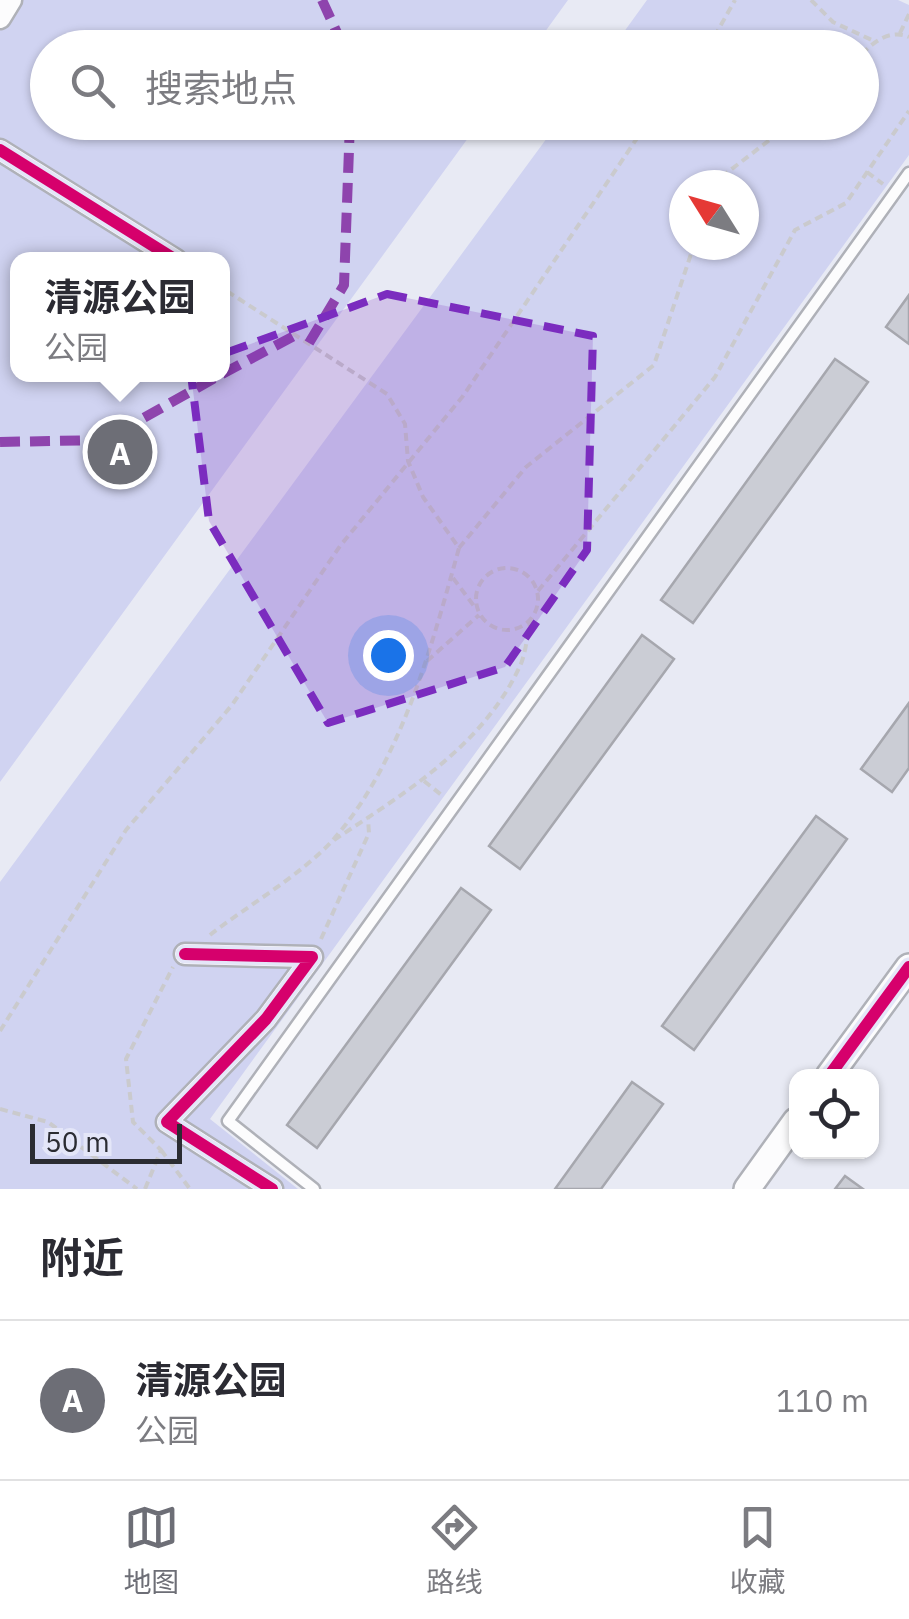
<!DOCTYPE html>
<html lang="zh">
<meta charset="utf-8">
<style>
:root{--surface:#fff;--page:#f2f2f3;--text:#2b2b33;--muted:#7c7c81;--line:#e1e1e2;--accent:#6d6e76}
body{margin:0;font-family:"IBM Plex Sans","Noto Sans SC",sans-serif;background:var(--page);color:var(--text)}
.controls{position:absolute;right:30px;bottom:30px;display:grid;overflow:hidden;border-radius:20px;box-shadow:0 2px 8px #0004}
.controls button{width:90px;height:90px;display:grid;place-items:center;padding:0;border:0;border-bottom:2px solid var(--line);background:var(--surface);color:var(--text);font:50px sans-serif}
.compass{position:absolute;left:669px;top:170px;width:90px;height:90px;border-radius:50%;background:var(--surface);box-shadow:0 2px 8px #0004;rotate:307deg}
.scale{position:absolute;left:30px;bottom:25px;width:152px;box-sizing:border-box;padding-left:10px;border:5px solid #2b2c32;border-top:0;font-size:28px;line-height:35px;white-space:nowrap;color:#2b2c32;-webkit-text-stroke:8px #e4e6f8;paint-order:stroke}
.you{position:absolute;left:388px;top:655px;width:35px;height:35px;margin:-25px;border:8px solid #fff;border-radius:50%;background:#1a73e8;box-shadow:0 0 0 15px #1a73e833}
.badge{display:grid;place-items:center;width:65px;height:65px;border-radius:50%;background:var(--accent);color:#fff;font-size:32px;font-weight:700}
.pin{position:absolute;translate:-50% -50%;border:5px solid #fff;box-shadow:0 2px 10px #0006}
.popup{position:absolute;left:10px;top:252px;width:220px;height:130px;box-sizing:border-box;display:grid;place-content:center;border-radius:20px;background:var(--surface);filter:drop-shadow(0 2px 8px #0005);font-size:32px;white-space:nowrap;color:var(--muted)}
.popup b{font-size:38px;color:var(--text)}
.popup::after{content:'';position:absolute;left:50%;top:100%;margin-left:-20px;border:20px solid transparent;border-top-color:var(--surface)}
.list{margin:0;padding:0;list-style:none}
h2{display:flex;justify-content:space-between;align-items:center;height:130px;margin:0;padding:0 40px;font-size:42px}
h2 small{font-size:32px;font-weight:400;color:var(--muted)}
.list li{display:grid;grid-template-columns:65px 1fr auto;gap:30px;align-items:center;box-sizing:border-box;height:160px;padding:0 40px;border-top:2px solid var(--line)}
.list b{display:block;font-size:38px;white-space:nowrap}
.list p{margin:0;font-size:32px;white-space:nowrap;color:var(--muted)}
.list em{font-size:32px;font-style:normal;color:var(--muted)}
.icon{flex:none;width:55px;height:55px;fill:none;stroke:currentColor;stroke-width:2;stroke-linecap:round;stroke-linejoin:round}
.map{position:relative;flex:none;width:909px;height:1189px;overflow:hidden}
.search{position:absolute;background:var(--surface);box-shadow:0 2px 8px #0004;left:30px;right:30px;top:30px;height:110px;display:flex;align-items:center;gap:25px;box-sizing:border-box;padding:0 35px;border-radius:55px;color:var(--muted);font-size:38px}
.sheet{height:290px;background:var(--surface)}
nav{display:flex;justify-content:space-around;align-items:center;box-sizing:border-box;height:140px;border-top:2px solid var(--line);background:var(--surface);font-size:28px;color:var(--muted)}
nav a{display:grid;justify-items:center;gap:5px}
nav .on{color:var(--accent)}
.map>svg:first-child{display:block}
</style>
<div class="map">
<svg width="909" height="1189" viewBox="0 0 909 1189">
<rect width="100%" height="100%" fill="#e8eaf4"/>
<!-- green -->
<path fill="#d0d3f1" fill-rule="evenodd" d="M0,0H568L534,47L48,48V122L479,123L0,782ZM18,260H222V374H18Z
M647,0H898L909,5V155L210,1119L298,1189H0V882L558,123L862,122V48L613,47ZM684,185H744V245H684Z"/>
<!-- building -->
<path fill="#cbcdd5" stroke="#a6a7ae" stroke-width="2.5" d="M909,295V344L886,327Z
M835,359L868,382L693,623L661,600Z
M642,635L674,659L520,869L489,846Z
M909,703V768L892,792L861,769Z
M816,816L847,839L694,1050L662,1026Z
M461,888L491,910L317,1148L287,1125Z
M632,1082L663,1104L601,1189H555Z
M845,1176L863,1189H835Z"/>
<g fill="none" stroke-linecap="round" stroke-linejoin="round">
<!-- service casing -->
<g stroke="#afb1b8" stroke-width="15">
<path id="service" d="M314,1189L228,1121L909,173"/>
</g>
<!-- minor casing -->
<g stroke="#afb1b8" stroke-width="25">
<path id="minor" d="M0,18L11,0
M0,150L176,260
M185,954L312,957L266,1019L167,1122L272,1189"/>
</g>
<!-- tertiary casing -->
<g stroke="#afb1b8" stroke-width="30">
<path id="tertiary" d="M829,1076L909,967
M747,1189L796,1121"/>
</g>
<!-- path -->
<path stroke="#cacacd" stroke-width="4" stroke-dasharray="8 5" stroke-linecap="butt" d="M811,0L833,22L874,41
M900,33L909,14
M708,48L735,0
M862,54C874,41 891,29 909,37
M867,172L883,184
M711,185L793,122
M459,548L526,467L654,365L694,245
M476 599a31 31 0 1 1 62 0a31 31 0 1 1-62 0Z
M453,578L474,606
M538,591L715,377L795,230L846,203L909,111
M427,661L479,615
M424,781L444,797
M334,840C405,793 483,746 520,666C526,653 527,635 531,620
M210,935C247,906 301,875 332,841C401,764 432,645 459,548L423,497L408,461L405,424L387,394L222,288
M321,939L369,833L368,819
M0,1031L126,830L232,705L340,546L463,396L648,122
M0,1109L48,1122L137,1189
M161,1150L190,1189
M145,1189L161,1150L133,1122L126,1059L173,967"/>
<!-- service -->
<use href="#service" stroke="#fcfcfd" stroke-width="10"/>
<!-- minor -->
<use href="#minor" stroke="#fcfcfd" stroke-width="20"/>
<!-- tertiary -->
<use href="#tertiary" stroke="#fcfcfd" stroke-width="25"/>
<!-- quiet -->
<path stroke="#8e44ad" stroke-width="10" stroke-dasharray="20 10" stroke-linecap="butt" d="M322,0L344,48
M309,343L344,285L350,122
M222,374L296,335
M0,442L104,440L222,374"/>
<!-- cycleway casing -->
<g stroke="#e4e6f8" stroke-width="19">
<path id="cycleway" d="M0,150L176,260
M185,954L312,957L266,1019L167,1122L272,1189
M829,1076L909,967"/>
</g>
<!-- cycleway -->
<use href="#cycleway" stroke="#d6006c" stroke-width="12"/>
</g>
<!-- marked area -->
<path fill="#7b2cbf" fill-opacity="0.2" stroke="#7b2cbf" stroke-width="8" stroke-dasharray="20 12" stroke-linejoin="round" d="M387,294L593,336L587,550L505,667L328,723L209,521L190,366Z"/>
</svg>
<div class="controls">
<button><svg class="icon" aria-label="locate" viewBox="0 0 24 24"><circle cx="12" cy="12" r="6"/><path d="M12 2v4M12 18v4M2 12h4M18 12h4"/></svg></button>
</div>
<svg class="compass" viewBox="-18 -18 36 36"><path d="M0-13l5 13h-10z" fill="#e53935"/><path d="M0 13l5-13h-10z" fill="#7c7c81"/></svg>
<div class="scale">50 m</div>
<div class="you"></div>
<div class="pin badge" style="left:120px;top:452px">A</div>
<div class="popup"><b>清源公园</b>公园</div>
<div class="search"><svg class="icon" aria-label="search" viewBox="0 0 24 24"><circle cx="10" cy="10" r="6"/><path d="M15 15l6 6"/></svg>搜索地点</div>
</div>
<section class="sheet">
<h2>附近<small></small></h2>
<ul class="list">
<li><span class="badge">A</span><div><b>清源公园</b><p>公园</p></div><em>110 m</em></li>
</ul>
</section>
<nav>
<a class="on"><svg class="icon" aria-label="map" viewBox="0 0 24 24"><path d="M3 6l6-2 6 2 6-2v14l-6 2-6-2-6 2zM9 4v14M15 6v14"/></svg>地图</a>
<a><svg class="icon" aria-label="directions" viewBox="0 0 24 24"><path d="M12 3l9 9-9 9-9-9zM9 14v-3h6M13 9l2 2-2 2"/></svg>路线</a>
<a><svg class="icon" aria-label="saved" viewBox="0 0 24 24"><path d="M7 4h10v16l-5-4-5 4z"/></svg>收藏</a>
</nav>
